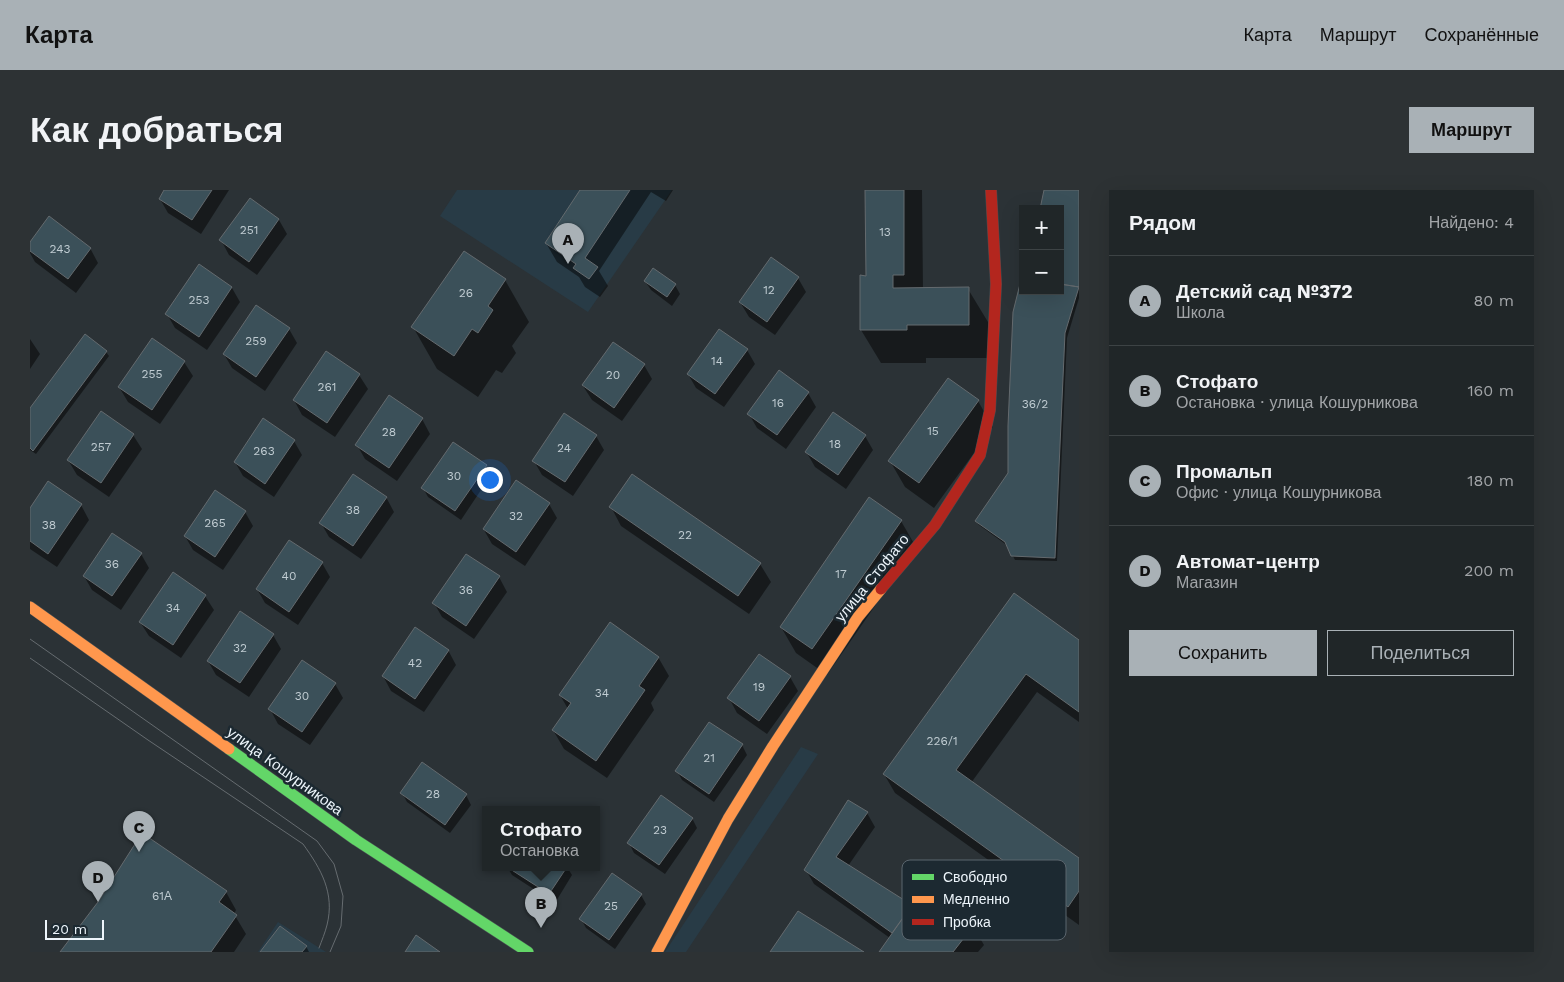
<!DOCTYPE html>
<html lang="ru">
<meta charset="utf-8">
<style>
:root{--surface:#202628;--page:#2d3234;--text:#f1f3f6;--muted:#a2a5a8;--line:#3d4345;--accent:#a9b1b6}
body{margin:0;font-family:"Work Sans",sans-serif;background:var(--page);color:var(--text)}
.controls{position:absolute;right:15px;top:15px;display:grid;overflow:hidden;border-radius:0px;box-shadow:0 5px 20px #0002}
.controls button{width:45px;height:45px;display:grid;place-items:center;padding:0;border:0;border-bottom:1px solid var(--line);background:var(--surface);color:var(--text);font:25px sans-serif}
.scale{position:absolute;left:15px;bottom:12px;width:59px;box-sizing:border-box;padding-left:5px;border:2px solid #edf5fb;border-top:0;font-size:14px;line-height:18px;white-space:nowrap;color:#edf5fb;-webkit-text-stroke:4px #1c2931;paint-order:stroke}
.you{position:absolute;left:459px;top:289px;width:18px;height:18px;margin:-12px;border:4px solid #fff;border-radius:50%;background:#1a73e8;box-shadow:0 0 0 8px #1a73e833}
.badge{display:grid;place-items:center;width:32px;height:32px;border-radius:50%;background:var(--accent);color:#111;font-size:16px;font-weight:700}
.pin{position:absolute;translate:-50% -41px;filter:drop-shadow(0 1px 2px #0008)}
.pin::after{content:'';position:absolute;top:26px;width:18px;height:15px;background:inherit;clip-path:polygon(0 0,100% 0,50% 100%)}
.popup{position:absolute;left:452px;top:616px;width:118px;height:65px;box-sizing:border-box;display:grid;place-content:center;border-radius:0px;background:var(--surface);filter:drop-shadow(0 1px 4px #0005);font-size:16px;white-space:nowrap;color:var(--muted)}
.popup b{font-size:19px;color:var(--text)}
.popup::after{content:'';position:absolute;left:50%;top:100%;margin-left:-10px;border:10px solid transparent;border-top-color:var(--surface)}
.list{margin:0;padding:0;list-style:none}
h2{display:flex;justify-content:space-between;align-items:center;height:65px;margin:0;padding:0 20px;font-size:21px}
h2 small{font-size:16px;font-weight:400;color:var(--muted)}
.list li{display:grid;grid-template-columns:32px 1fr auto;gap:15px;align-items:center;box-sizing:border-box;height:90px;padding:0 20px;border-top:1px solid var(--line)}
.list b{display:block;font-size:19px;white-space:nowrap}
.list p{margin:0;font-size:16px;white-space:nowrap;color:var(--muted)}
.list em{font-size:16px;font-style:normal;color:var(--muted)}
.actions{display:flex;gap:10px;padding:15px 20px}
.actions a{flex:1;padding:11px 0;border:1px solid var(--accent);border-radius:0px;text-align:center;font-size:18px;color:var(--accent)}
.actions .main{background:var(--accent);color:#111}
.map{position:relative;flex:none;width:1049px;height:762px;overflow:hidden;border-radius:0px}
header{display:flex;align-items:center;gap:30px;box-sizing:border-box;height:70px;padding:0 25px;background:var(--accent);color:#111}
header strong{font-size:24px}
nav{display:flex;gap:28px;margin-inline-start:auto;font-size:18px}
.intro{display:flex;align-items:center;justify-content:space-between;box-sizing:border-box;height:120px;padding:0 30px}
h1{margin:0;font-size:35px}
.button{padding:12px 22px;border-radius:0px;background:var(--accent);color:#111;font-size:18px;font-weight:700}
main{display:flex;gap:30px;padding:0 30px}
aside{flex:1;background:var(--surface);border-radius:0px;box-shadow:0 5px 20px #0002}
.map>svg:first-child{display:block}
</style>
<header>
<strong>Карта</strong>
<nav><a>Карта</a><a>Маршрут</a><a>Сохранённые</a></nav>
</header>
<div class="intro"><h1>Как добраться</h1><a class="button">Маршрут</a></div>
<main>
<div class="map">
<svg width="1049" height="762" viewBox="0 0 1049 762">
<rect width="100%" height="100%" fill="#2b3236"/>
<!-- built -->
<path fill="#283b46" d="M427,0H642L558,122L410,26Z
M771,557L788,564L656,762H635Z
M248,732L296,762H228Z"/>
<!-- shadow -->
<path fill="#0007" d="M136,0H199L171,44L138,23L130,9Z
M552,0H643L636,11L621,2L569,81L578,96L570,107L555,97L549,87L527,72L516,53Z
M836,0H892L893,99H938L958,132V168H896V173H851L831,140L837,87Z
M1016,0H1049V108L1037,148L1027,371L985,370L978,356L949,335L946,331L980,284L985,122L993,90V101H1030V19Z
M220,10L249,30L257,44L227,85L199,65L191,50Z
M0,54L60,58L68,73L46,103L5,72L0,63Z
M169,76L202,98L210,112L177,160L145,138L137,124Z
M768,88L776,102L745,145L719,127L710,112Z
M475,90L499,132L482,156L486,163L472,183L466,180L448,207L407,179L383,137Z
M615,91L645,95L650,104L642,116L621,100Z
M259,139L267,153L235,201L202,178L194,164Z
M0,149L10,164L0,179Z
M717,160L725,174L694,217L666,198L658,184Z
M76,162L79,166L6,264L0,260V220Z
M154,172L163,186L130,234L98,212L89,197Z
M614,175L622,189L592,231L562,210L553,196Z
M329,185L338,199L305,247L272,225L264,210Z
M778,203L786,217L756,259L727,238L719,224Z
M948,211L963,237L904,318L875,297L860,271Z
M392,229L400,244L367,291L335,269L327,255Z
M103,245L112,259L79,307L47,285L38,270Z
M566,246L574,260L543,306L512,285L504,271Z
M835,246L843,260L816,299L785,277L777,263Z
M264,251L272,265L244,307L213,286L205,272Z
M456,276L461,285L431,330L398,307L393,298Z
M19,293L51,315L59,330L27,377L0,359V321Z
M356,307L364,322L331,369L299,347L291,333Z
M519,314L527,328L495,376L462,354L454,340Z
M581,317L730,374L741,392L719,424L591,336Z
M215,322L223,336L193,380L163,360L155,346Z
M871,331L886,357L797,485L766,463L751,437Z
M111,364L119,378L91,420L62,400L54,386Z
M292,373L300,387L268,435L235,413L227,399Z
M143,384L175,406L184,420L151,468L119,446L110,432Z
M469,387L477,402L444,449L412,427L404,413Z
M984,405L1049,451V532L1007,502L941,593L1049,670V735L865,603L854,584Z
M243,445L251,459L219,507L186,485L178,471Z
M418,460L426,475L394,522L361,501L353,486Z
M628,467L639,486L621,513L624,520L577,588L534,559L523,540L538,519L530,505Z
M760,487L768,501L737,544L707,523L699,508Z
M305,494L313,508L280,555L248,534L240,519Z
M712,555L717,565L684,612L652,590L647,581Z
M372,603L436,605L441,615L420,643L377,612Z
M837,623L845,637L818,676L882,717L943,736L954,755L948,762H850L860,748L784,694L776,680Z
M662,628L667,638L635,684L604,663L599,653Z
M477,677H537L542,685L525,713L482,685Z
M196,702L206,720L204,724L216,744L204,762H32Z
M611,705L616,714L585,759L556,738L551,729Z
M276,756L279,762H231Z"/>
<!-- building -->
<path fill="#3b5059" stroke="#646a6e" d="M134,0H182L162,30L129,9Z
M550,0H600L555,68L568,77L559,89L543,78L546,74L515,53Z
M835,0H874V85H863V98L939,97V135H877V140H830V85L836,86Z
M1014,0H1049V97L1030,94V19H1010Z
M220,8L249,29L219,72L189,50Z
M19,26L61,58L38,89L0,61V52Z
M434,61L476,89L458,116L463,120L448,143L442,139L424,166L381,137Z
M741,67L769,87L737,132L709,112Z
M169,74L202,97L169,147L135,124Z
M623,78L646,94L637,107L614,91Z
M992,86L993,101H1030V94L1049,97L1035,143L1025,368L981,366L975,352L945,331L978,283V236L983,122Z
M226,115L260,138L226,187L193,164Z
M689,139L718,159L685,204L657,184Z
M55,144L77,161L3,261L0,258V218Z
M122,148L155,171L122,220L88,197Z
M583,152L615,174L584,218L552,195Z
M296,161L330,184L297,233L263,210Z
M749,180L779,202L747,245L717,224Z
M918,188L949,210L889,293L858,271Z
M359,205L393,228L359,278L325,255Z
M71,221L104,244L71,293L37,270Z
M803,222L836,245L808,285L775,262Z
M534,223L567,245L535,292L502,271Z
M233,228L265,250L235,294L204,272Z
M423,252L457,275L425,321L391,298Z
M323,284L357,307L323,356L289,333Z
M602,284L731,373L708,406L579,317Z
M486,290L520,313L486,362L453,339Z
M18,291L52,314L18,364L0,351V318Z
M185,300L216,321L185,367L154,346Z
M839,307L872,330L782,459L750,437Z
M82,343L112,363L82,406L53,386Z
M259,350L293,372L259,422L226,399Z
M436,364L470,386L436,436L402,413Z
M143,382L176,405L143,455L109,432Z
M984,403L1049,450V522L996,484L926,580L1049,668V701L1038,717L853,584Z
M210,421L244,444L210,493L177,471Z
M580,432L629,467L609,496L615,500L566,571L522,540L541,513L529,505Z
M385,437L419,460L385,509L352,486Z
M729,464L761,486L729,531L697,508Z
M272,470L306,493L272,542L238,519Z
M679,532L713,554L679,604L645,581Z
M392,572L437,604L415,635L370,603Z
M631,605L663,628L629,675L597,653Z
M818,610L838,622L806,667L882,715L862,743L774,680Z
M112,643L197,701L189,712L207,725L181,762H30L68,712Z
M477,677H537L519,704Z
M582,683L612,704L579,750L549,729Z
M894,698L944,735L923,762H849Z
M768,721L834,762H740Z
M250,736L277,756L272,762H230Z
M386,745L410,762H375Z"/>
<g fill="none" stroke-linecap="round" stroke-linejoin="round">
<!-- fast casing -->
<g stroke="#474e51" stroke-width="12">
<path id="fast" d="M199,559L326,650L498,762"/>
</g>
<!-- slow casing -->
<g stroke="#474e51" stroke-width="12">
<path id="slow" d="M0,417L199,559
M627,762L698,629L743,556L828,427L851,399"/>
</g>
<!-- jam casing -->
<g stroke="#474e51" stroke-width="12">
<path id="jam" d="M851,399L905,335L950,265L960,220L966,94L961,0"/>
</g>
<!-- fast -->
<use href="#fast" stroke="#63d668" stroke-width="11"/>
<!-- slow -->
<use href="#slow" stroke="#ff974d" stroke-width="11"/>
<!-- jam -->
<use href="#jam" stroke="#b3261e" stroke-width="11"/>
<!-- tram -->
<path stroke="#666c70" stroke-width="1" d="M0,449L287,651L304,674L313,706L311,736L300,762
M0,468L118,550L273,654C291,679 305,703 297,735C295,743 292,750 289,758"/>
</g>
<g text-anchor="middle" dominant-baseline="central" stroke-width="5" stroke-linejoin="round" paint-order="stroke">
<!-- number labels -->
<g font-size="12" fill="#c0ccd2">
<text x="219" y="40">251</text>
<text x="855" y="42">13</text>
<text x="30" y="59">243</text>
<text x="739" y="100">12</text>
<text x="436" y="103">26</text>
<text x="169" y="110">253</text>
<text x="226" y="151">259</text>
<text x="687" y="171">14</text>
<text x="122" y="184">255</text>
<text x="583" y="185">20</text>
<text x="297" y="197">261</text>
<text x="748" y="213">16</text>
<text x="1005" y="214">36/2</text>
<text x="903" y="241">15</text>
<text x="359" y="242">28</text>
<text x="805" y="254">18</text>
<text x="71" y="257">257</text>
<text x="534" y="258">24</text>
<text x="234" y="261">263</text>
<text x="424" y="286">30</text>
<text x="323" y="320">38</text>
<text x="486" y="326">32</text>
<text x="185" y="333">265</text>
<text x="19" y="335">38</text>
<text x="655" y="345">22</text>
<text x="82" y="374">36</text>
<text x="811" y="384">17</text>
<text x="259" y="386">40</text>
<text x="436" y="400">36</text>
<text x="143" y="418">34</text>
<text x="210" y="458">32</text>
<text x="385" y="473">42</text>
<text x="729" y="497">19</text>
<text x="572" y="503">34</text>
<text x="272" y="506">30</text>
<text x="912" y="551">226/1</text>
<text x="679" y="568">21</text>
<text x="403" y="604">28</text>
<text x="630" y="640">23</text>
<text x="132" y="706">61А</text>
<text x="581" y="716">25</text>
</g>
<!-- street labels -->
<g font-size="15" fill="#edf5fb" stroke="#1c2931">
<text transform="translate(842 388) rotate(-51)">улица Стофато</text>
<text transform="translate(255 581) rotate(36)">улица Кошурникова</text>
</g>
</g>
<!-- legend -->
<rect x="872" y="670" width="164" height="80" rx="8" fill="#1c2931" stroke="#5b666e" stroke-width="1"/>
<rect x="882" y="684" width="22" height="6" fill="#63d668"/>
<rect x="882" y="706" width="22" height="7" fill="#ff974d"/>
<rect x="882" y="729" width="22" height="6" fill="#b3261e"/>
<g font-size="14" fill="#edf5fb">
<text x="913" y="692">Свободно</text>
<text x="913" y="714">Медленно</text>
<text x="913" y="737">Пробка</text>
</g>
</svg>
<div class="controls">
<button>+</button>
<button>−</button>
</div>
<div class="scale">20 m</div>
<div class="you"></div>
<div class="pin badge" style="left:538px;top:74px">A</div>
<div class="pin badge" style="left:511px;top:738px">B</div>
<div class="popup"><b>Стофато</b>Остановка</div>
<div class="pin badge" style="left:109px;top:662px">C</div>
<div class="pin badge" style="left:68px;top:712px">D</div>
</div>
<aside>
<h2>Рядом<small>Найдено: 4</small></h2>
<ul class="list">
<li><span class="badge">A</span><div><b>Детский сад №372</b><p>Школа</p></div><em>80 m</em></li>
<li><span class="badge">B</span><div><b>Стофато</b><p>Остановка · улица Кошурникова</p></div><em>160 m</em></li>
<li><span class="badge">C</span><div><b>Промальп</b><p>Офис · улица Кошурникова</p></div><em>180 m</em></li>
<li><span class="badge">D</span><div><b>Автомат-центр</b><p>Магазин</p></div><em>200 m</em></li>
</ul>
<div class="actions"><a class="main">Сохранить</a><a>Поделиться</a></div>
</aside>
</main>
